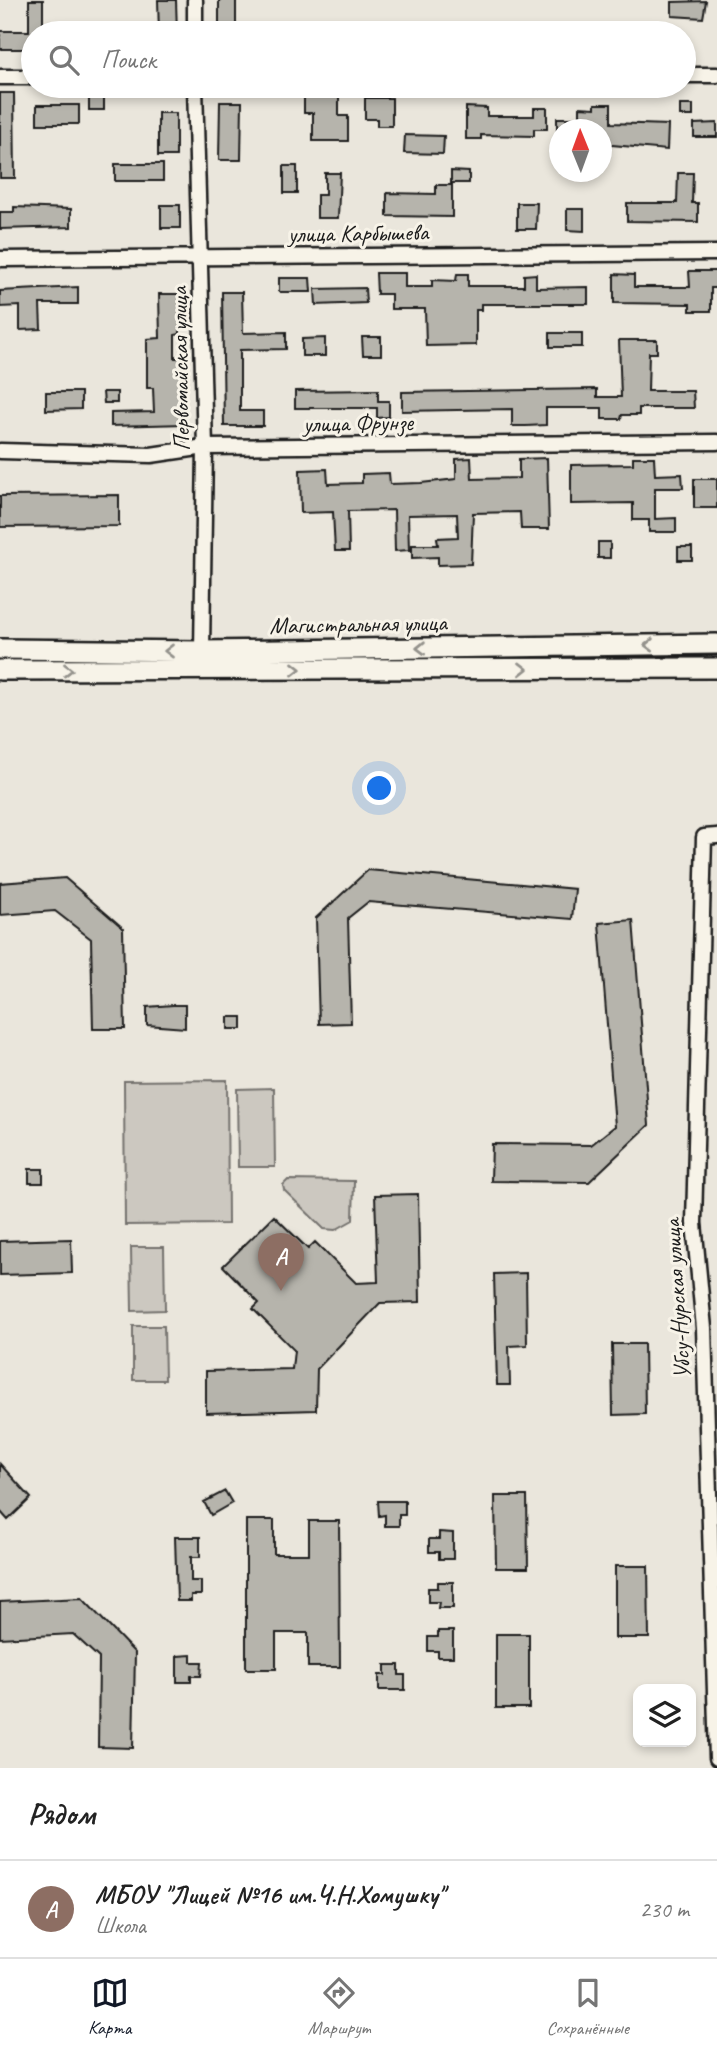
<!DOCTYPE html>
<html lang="ru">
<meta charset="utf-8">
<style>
:root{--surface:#fff;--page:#f2f2f2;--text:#222;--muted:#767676;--line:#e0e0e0;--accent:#111827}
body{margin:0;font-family:Caveat,sans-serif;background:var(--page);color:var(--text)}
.controls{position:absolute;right:21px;bottom:21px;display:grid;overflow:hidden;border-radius:14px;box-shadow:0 4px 10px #0003}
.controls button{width:63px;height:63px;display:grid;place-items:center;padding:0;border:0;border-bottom:2px solid var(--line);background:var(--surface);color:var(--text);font:35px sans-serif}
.compass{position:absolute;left:549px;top:119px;width:63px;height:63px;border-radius:50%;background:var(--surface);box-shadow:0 4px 10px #0003;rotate:359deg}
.you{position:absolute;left:380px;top:789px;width:24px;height:24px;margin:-18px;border:5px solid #fff;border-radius:50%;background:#1a73e8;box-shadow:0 0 0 10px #1a73e833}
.badge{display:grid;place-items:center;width:46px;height:46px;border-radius:50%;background:var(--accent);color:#fff;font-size:23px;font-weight:700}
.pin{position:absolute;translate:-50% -58px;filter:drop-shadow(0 2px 4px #0008)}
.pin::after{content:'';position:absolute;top:37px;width:24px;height:21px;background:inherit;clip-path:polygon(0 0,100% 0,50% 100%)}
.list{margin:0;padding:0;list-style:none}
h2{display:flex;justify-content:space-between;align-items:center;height:91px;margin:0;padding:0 28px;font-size:30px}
h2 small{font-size:23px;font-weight:400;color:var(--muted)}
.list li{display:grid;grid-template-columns:46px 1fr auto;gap:21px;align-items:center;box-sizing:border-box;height:98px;padding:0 28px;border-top:2px solid var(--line)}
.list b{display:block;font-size:26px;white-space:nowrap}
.list p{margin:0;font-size:23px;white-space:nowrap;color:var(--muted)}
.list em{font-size:23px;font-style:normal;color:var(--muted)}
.icon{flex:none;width:38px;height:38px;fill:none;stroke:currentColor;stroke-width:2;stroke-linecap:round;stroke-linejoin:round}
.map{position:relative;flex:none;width:717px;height:1768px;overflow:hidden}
.search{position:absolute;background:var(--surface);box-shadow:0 4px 10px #0003;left:21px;right:21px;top:21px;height:77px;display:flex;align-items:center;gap:18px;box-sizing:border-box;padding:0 24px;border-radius:38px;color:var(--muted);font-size:26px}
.sheet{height:189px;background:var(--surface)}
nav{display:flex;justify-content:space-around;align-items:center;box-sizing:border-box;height:98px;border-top:2px solid var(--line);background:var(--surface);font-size:19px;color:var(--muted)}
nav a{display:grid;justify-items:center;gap:4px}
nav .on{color:var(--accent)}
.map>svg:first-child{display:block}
</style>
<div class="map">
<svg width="717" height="1768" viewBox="0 0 717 1768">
<rect width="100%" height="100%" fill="#eae6dc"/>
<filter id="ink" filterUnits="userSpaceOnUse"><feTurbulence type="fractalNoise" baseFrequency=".0143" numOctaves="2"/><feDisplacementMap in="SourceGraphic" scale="14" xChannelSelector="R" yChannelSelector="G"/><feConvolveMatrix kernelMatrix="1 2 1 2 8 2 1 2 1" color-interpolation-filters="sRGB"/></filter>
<g filter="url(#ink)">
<!-- green -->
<path fill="#ccc8c0" stroke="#74726e" stroke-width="2" d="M227,1080L228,1224L125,1225L124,1081Z
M274,1088L275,1167H238L237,1089Z
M288,1180L354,1181L353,1220L335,1230L324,1229L284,1190L283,1185Z
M131,1247H164L165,1310L132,1311Z
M133,1326H164L165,1380H133Z"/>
<!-- building -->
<path fill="#b6b4ac" stroke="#1c1c1c" stroke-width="2" d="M29,0H43V33H33V49H0V31H29Z
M158,0H176L177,33H159Z
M219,0H236V30H219Z
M706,1L703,18L672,16V2Z
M0,93H14L15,178H0Z
M304,94H339V116H348V141H313V113H304Z
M89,95H104V110H89Z
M365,98H392V126H377V119H365Z
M220,102H242L241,160H219Z
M595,104H611V123L668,125L667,150L601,144V128L557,130V118H580V107L595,108Z
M37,105H79V124H37Z
M680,105H693V116H680Z
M466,107L487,108V116H534V108H547V129H534V136L481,135V139H466Z
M158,113H176V156H158Z
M717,123V137H694V124Z
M405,135L444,136L443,154L404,153Z
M115,164H163V181H115Z
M284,166H297V193H284Z
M451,171L469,172V183H451Z
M325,173H340L338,218H317V195H325Z
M678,173H693L692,203H698V222L627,221V203H677Z
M436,185H452V217L387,216V193L436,194Z
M517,203H537L536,229H517Z
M161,205H180V228H161Z
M14,207L71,209V227L0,229V212H14Z
M567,209H584V231L567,230Z
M689,271H717V288H711V311H690V304L614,303V274L634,275V287H690Z
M376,273H405V287H432V280L456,281L457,274H468V286H524V275L536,274V288L588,287V304H481V310H476V345L426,346L425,309H391V294H377Z
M279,278H310L311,292H279Z
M78,287V304H40L41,329L20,330V306L0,307V291Z
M365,288L366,303L316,305L315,289Z
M222,292H242L243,333L286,332V349L240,350V411H263V426H224Z
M159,294H179L180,334L175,335V358H183L185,424L111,426V413L154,412L153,388H147V339L160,338Z
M550,333H582V347H550Z
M362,337H381V355H363Z
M325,338V356H302V339Z
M619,340H657V353H649L648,391H693L694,408H639V415H622L621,419H602V408H546V425L526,426H512V409L402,411V392L597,389V397H621Z
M378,390V401H389V417L377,418V408H295V391Z
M46,392H81V409L46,410Z
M103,392H117V403H104Z
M633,457H654L655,475L682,474L683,488H655V519L676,518V532H649V520H633V503L571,504V465L633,464Z
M471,458L472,479L519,478V459L547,458L549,529H521L520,512L473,513L471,564L438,565V557L412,558V545H438L437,538L458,537L457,514L408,515L409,550L395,551L394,510L348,511L349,551H335L333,512L301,513L300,470L327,469L328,484L362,483V474L389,473L390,484L421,483L456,479V459Z
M694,479H717V508H694Z
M119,495V526L0,527V496Z
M598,542H610V558H598Z
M678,547H692V560H678Z
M368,870L575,889L572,919L368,902L348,918L351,1023L319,1024L316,918Z
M65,878L123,928L125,1029H93L91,939L55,911L0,915V883Z
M633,920L649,1125L589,1182L491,1181L492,1144L591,1145L615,1126L599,923Z
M173,1005H185V1028L147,1025V1007Z
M228,1017H242V1029H228Z
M29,1169H43V1183H29Z
M418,1194L420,1302L380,1303L317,1369L316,1410L206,1413V1371L292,1369L294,1350L253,1309L259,1303L223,1266L274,1216L308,1249L315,1242L356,1283L378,1282L375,1195Z
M71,1239L72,1273L0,1275V1241Z
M526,1273L527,1345L509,1346L510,1385H497L494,1274Z
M612,1344H644L645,1414L613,1415Z
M0,1464L31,1498L8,1520L0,1511Z
M225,1491L232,1503L211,1515L204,1502Z
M495,1496H527L528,1568H496Z
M378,1501H405V1515H399V1526H385V1515L379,1516Z
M246,1520H274V1554H309V1521H339L340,1667H308V1633H276V1669H246Z
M439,1532L453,1533V1559H439V1552H429V1539H439Z
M175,1537H200V1557H191V1581H201V1595H191V1601H177Z
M615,1566H648L649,1638H615Z
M438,1582H453V1608H438L439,1602H428V1588H438Z
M82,1598L135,1653L133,1748L98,1747L99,1658L73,1634L0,1638V1602Z
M438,1631H453V1657H438V1651H428V1637H438Z
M496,1634H529V1708H496Z
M191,1655V1662H202L201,1676H191V1682H177V1656Z
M385,1665H399V1675H405V1690H379V1675H385Z"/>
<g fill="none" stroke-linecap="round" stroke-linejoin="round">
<!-- street casing -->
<g stroke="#1c1c1c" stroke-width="19">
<path id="street" d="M195,33V0
M684,75H717
M0,77H33
M195,86L205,447L202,651
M0,259L717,253
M0,451L151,455L205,447L717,442
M717,836L704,837L694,1223L704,1328L717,1758"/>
</g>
<!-- secondary casing -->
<g stroke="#1c1c1c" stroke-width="24">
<path id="secondary" d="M0,649L202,651L717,644
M0,670L717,668"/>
</g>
<!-- street -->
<use href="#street" stroke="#f7f3e8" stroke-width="14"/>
<!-- secondary -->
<use href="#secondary" stroke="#f7f3e8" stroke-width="19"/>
</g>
<!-- one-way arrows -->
<defs><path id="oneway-chevron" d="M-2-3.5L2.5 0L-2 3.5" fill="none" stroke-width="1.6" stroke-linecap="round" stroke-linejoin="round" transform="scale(1.75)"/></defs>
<g stroke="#94928c">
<use href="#oneway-chevron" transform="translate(649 645) rotate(179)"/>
<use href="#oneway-chevron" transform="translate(421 648) rotate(179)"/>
<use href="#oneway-chevron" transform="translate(169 651) rotate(-180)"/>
<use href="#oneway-chevron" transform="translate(296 669)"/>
<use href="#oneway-chevron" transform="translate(523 669)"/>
<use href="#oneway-chevron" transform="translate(68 670)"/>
</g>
</g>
<g text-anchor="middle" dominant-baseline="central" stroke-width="6" stroke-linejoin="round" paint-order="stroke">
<!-- street labels -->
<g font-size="24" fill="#1c1c1c" stroke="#f7f3e8">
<text transform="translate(358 233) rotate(-1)">улица Карбышева</text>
<text transform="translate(180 369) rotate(-91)">Первомайская улица</text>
<text transform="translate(358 423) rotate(-1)">улица Фрунзе</text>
<text transform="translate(358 624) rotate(-1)">Магистральная улица</text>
<text transform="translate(677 1299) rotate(-94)">Убсу-Нурская улица</text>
</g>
</g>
</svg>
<div class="controls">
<button><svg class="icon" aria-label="layers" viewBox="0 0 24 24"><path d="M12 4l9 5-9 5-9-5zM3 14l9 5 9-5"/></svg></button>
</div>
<svg class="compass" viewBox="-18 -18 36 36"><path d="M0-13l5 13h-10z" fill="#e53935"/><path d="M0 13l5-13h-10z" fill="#767676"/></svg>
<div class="you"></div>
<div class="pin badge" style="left:281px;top:1291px;background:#8d6e63">A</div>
<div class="search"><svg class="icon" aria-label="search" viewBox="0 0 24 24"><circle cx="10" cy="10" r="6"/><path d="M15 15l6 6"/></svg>Поиск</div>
</div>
<section class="sheet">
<h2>Рядом<small></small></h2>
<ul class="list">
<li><span class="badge" style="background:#8d6e63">A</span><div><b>МБОУ &quot;Лицей №16 им.Ч.Н.Хомушку&quot;</b><p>Школа</p></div><em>230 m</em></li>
</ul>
</section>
<nav>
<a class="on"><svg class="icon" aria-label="map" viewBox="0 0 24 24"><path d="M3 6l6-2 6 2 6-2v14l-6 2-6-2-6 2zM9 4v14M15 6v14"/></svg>Карта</a>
<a><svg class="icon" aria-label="directions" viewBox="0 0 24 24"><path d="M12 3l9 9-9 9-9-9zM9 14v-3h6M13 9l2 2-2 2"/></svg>Маршрут</a>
<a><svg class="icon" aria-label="saved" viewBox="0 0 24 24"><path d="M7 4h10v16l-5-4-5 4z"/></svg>Сохранённые</a>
</nav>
